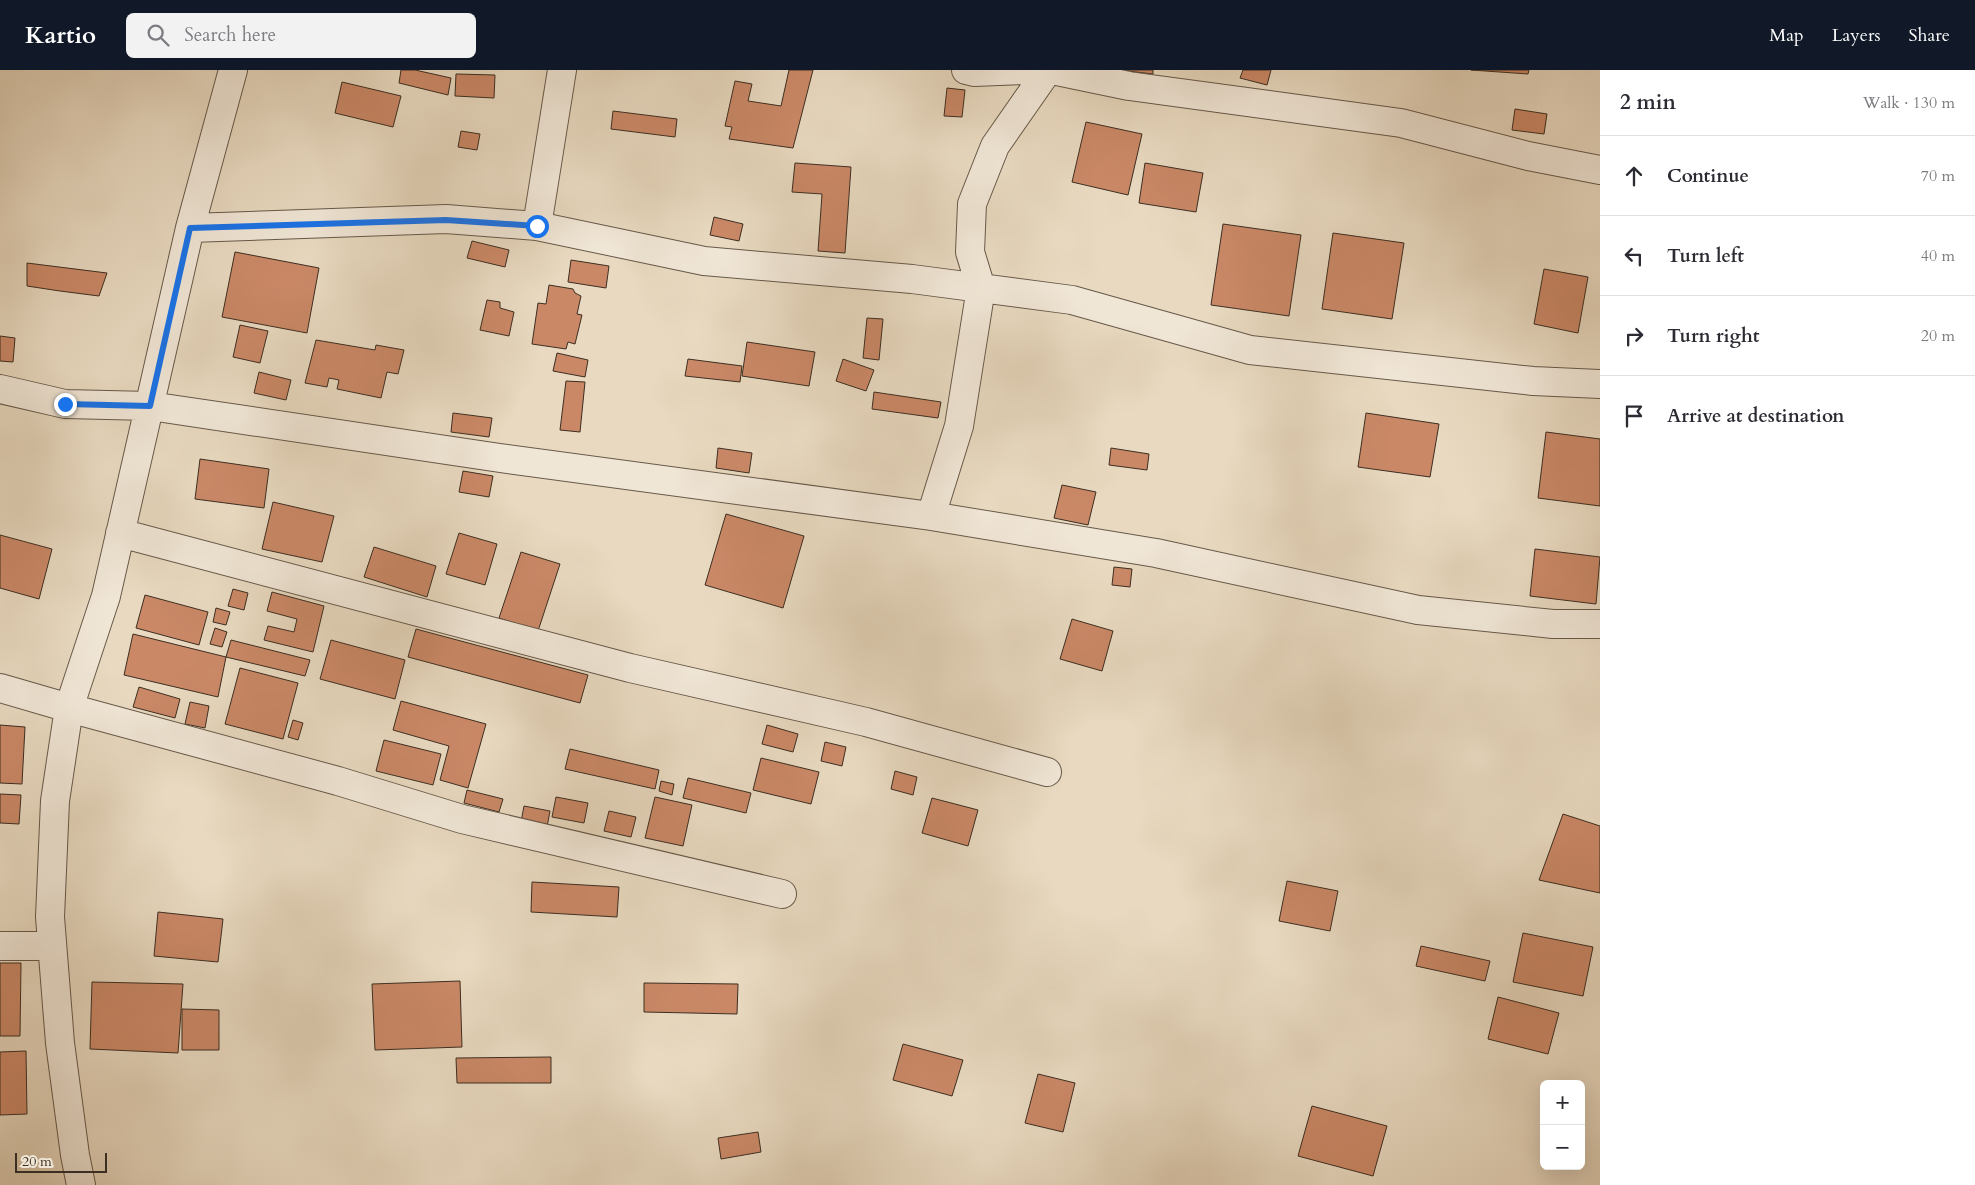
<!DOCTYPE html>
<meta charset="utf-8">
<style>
:root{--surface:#fff;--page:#f2f2f3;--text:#2b2b33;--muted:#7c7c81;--line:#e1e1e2;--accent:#111827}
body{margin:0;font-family:Cardo,serif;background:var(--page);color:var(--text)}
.controls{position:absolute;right:15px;bottom:15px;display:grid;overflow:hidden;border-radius:8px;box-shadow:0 5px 20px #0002}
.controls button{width:45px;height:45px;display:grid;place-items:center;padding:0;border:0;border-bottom:1px solid var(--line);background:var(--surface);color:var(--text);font:25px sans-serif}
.scale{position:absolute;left:15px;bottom:12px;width:92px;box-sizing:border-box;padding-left:5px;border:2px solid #3c2e21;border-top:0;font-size:14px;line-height:18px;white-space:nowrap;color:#3c2e21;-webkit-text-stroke:4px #f0e6d6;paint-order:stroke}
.stop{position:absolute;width:15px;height:15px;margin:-11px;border:4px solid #1a73e8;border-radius:50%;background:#fff}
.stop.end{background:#1a73e8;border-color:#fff;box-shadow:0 1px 5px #0008}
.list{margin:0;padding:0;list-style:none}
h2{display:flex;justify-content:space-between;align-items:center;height:65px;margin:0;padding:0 20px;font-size:21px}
h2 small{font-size:16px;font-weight:400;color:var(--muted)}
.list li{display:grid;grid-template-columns:32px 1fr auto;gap:15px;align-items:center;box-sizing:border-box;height:80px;padding:0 20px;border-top:1px solid var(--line)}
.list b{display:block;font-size:19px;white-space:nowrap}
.list em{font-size:16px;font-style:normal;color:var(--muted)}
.icon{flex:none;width:28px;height:28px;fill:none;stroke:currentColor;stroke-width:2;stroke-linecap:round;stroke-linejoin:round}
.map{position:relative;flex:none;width:1600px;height:1115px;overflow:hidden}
header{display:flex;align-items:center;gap:30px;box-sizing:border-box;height:70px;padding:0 25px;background:var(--accent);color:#fff}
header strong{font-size:24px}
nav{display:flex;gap:28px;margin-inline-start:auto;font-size:18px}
.search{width:350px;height:45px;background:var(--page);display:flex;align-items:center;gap:12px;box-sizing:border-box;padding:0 18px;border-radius:8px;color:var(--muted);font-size:19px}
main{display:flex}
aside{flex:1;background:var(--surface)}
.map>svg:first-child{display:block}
</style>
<header>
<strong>Kartio</strong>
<div class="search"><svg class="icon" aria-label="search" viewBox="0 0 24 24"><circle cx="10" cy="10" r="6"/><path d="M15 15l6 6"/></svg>Search here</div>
<nav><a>Map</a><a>Layers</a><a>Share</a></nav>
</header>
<main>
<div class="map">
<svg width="1600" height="1115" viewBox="0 0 1600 1115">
<rect width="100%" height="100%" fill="#e8d9c0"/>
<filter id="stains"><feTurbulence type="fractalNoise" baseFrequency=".004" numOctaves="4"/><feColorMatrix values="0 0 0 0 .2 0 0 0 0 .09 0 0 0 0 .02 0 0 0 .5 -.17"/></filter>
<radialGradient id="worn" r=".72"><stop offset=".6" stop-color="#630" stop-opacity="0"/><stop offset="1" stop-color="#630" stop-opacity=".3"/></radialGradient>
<!-- building -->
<path fill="#ca8867" stroke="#3c2e21" d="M401,0H415L451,8L448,25L399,13Z
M789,0H813L793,78L729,69L732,57L725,56L735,11L752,14L748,31L781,36Z
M1119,0H1153V4Z
M1243,0H1271L1267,15L1240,8Z
M1471,0H1529L1528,4Z
M456,4L495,5L494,28L455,26Z
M342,12L401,26L393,57L335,43Z
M947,18L965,20L962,47L944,46Z
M1515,39L1547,44L1544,64L1512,60Z
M613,41L677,49L675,67L611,59Z
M1086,52L1142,64L1128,125L1072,112Z
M461,61L480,64L477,80L458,77Z
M795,93L851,97L845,183L818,181L822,124L792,122Z
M1145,93L1203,103L1196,142L1139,133Z
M714,147L743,154L739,171L710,165Z
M1223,154L1301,165L1289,246L1211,235Z
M1333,163L1404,173L1392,249L1322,239Z
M472,171L509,180L505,197L467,188Z
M235,182L319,198L307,263L222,247Z
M571,190L609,196L606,218L568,212Z
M27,193L107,203L99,226L60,221L27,216Z
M1544,199L1588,207L1578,263L1534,254Z
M549,215L573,219L575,223L581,226L577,244L582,245L575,274L568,272L566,279L532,274L538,233L546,234Z
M487,230L500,232V238L514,242L509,266L480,260Z
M867,248L883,249L879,290L863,288Z
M240,255L268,261L260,293L233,287Z
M0,266L15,268L13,292L0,291Z
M316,270L375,280L376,275L404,280L398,304L387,302L381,328L337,319L339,310L329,308L327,317L305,313Z
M747,272L815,282L809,316L742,306Z
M557,283L588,290L585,307L553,301Z
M688,289L742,296L740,312L685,306Z
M843,289L874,300L866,321L836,311Z
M259,302L291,310L286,330L254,323Z
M566,311L585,312L580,362L560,360Z
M874,322L941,332L938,348L872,339Z
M453,343L492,348L489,367L451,362Z
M1366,343L1439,354L1430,407L1358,397Z
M1546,362L1600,369V436L1538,428Z
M718,378L752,383L749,403L716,398Z
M1111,378L1149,384L1147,400L1109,395Z
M200,389L269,399L264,438L195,429Z
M463,401L493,406L489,427L459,422Z
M1062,415L1096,422L1088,455L1054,448Z
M273,432L334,446L322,492L262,479Z
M726,444L804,466L783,538L705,515Z
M459,463L497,474L485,515L446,504Z
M0,465L52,479L39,529L0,518Z
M374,477L436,496L427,527L364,507Z
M1535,479L1600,487L1596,534L1530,526Z
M521,482L560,494L538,561L499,548Z
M1114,497L1132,499L1130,517L1112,515Z
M233,519L248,523L244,540L228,536Z
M272,522L324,536L313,582L264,570L268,556L294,562L297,549L267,541Z
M145,525L208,542L199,575L136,558Z
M216,538L230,542L226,555L213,552Z
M1072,549L1113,561L1102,601L1060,589Z
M215,558L227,562L222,577L210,574Z
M416,559L588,605L580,633L408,587Z
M133,564L226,587L218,627L124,605Z
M231,570L310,590L305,606L226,587Z
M331,570L405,590L395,629L320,609Z
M240,598L298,613L283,669L225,654Z
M139,617L180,629L175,648L133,637Z
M401,631L486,654L468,718L440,710L449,676L393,660Z
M190,632L209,636L205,658L185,654Z
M293,650L303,653L298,670L288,667Z
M0,655L25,657L22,714L0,713Z
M767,655L798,664L793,682L762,674Z
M384,670L441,684L433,715L376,701Z
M825,672L846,677L842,696L821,691Z
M570,679L659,700L655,719L565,699Z
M761,688L819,702L811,734L753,720Z
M895,701L917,707L913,725L891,719Z
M688,708L751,723L746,743L683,728Z
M661,711L674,714L672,725L659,721Z
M467,720L503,729L499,742L464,733Z
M0,724L21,725L19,754L0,753Z
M556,727L588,733L584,753L552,747Z
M655,727L692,735L683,776L645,768Z
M932,728L978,740L968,776L922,763Z
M524,736L550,741L547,757L521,752Z
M609,741L636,747L631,767L604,761Z
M1563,744L1600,756V823L1539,810Z
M1287,811L1338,821L1330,861L1279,851Z
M532,812L619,817L617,847L531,842Z
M158,842L223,849L218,892L154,886Z
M1523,863L1593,877L1583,926L1513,912Z
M1421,876L1490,891L1485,911L1416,896Z
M0,893H21L20,966H0Z
M460,911L462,977L375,980L372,914Z
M92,912L183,914L178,983L90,979Z
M644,913L738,914L737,944L644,942Z
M1498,927L1559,943L1548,984L1488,969Z
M182,939L219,940V980H182Z
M903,974L963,990L952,1026L893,1010Z
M26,981L27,1044L0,1045V982Z
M551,987V1013H457L456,988Z
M1038,1004L1075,1013L1063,1062L1025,1053Z
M1312,1036L1387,1056L1373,1106L1298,1086Z
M758,1062L761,1082L721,1089L718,1068Z"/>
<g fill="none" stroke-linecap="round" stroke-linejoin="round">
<!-- minor casing -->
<g stroke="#675949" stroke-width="30">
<path id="minor" d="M966,0L974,2L1025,0
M1052,0L1129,16L1401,53L1528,86L1600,100
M537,156L562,0
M190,158L446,149L537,156L704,191L912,209L1072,230L1250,280L1533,311L1600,314
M0,319L65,334L150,336L500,388L931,446L1156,483L1418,540L1553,554H1600
M931,446L959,356L981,218L970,182L972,134L995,76L1048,0
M120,463L630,598L866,652L1047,702
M0,618L69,638L338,711L462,749L782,824
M0,876H52
M81,1115L75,1085L60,973L50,847L55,731L69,638L106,526L190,158L233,0"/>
</g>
<!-- minor -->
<use href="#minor" stroke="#f0e6d6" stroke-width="28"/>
</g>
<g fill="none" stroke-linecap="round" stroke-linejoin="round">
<!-- route -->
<path stroke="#1a73e8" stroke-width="6" d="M65,334L150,336L190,158L446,150L537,156"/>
</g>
<rect width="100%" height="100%" filter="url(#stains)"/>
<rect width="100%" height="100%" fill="url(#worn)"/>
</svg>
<div class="controls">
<button>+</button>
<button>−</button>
</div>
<div class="scale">20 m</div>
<div class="stop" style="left:537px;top:156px"></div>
<div class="stop end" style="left:65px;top:334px"></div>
</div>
<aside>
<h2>2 min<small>Walk · 130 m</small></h2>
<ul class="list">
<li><svg class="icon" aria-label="ahead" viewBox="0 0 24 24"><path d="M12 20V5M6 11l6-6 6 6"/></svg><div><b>Continue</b></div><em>70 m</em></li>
<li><svg class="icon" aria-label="left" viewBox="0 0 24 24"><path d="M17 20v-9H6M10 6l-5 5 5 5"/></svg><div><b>Turn left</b></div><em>40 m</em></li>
<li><svg class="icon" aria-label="right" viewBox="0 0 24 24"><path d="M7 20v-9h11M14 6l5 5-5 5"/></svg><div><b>Turn right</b></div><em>20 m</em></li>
<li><svg class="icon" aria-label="arrive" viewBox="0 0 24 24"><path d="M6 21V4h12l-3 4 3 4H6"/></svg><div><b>Arrive at destination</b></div></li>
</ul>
</aside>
</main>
